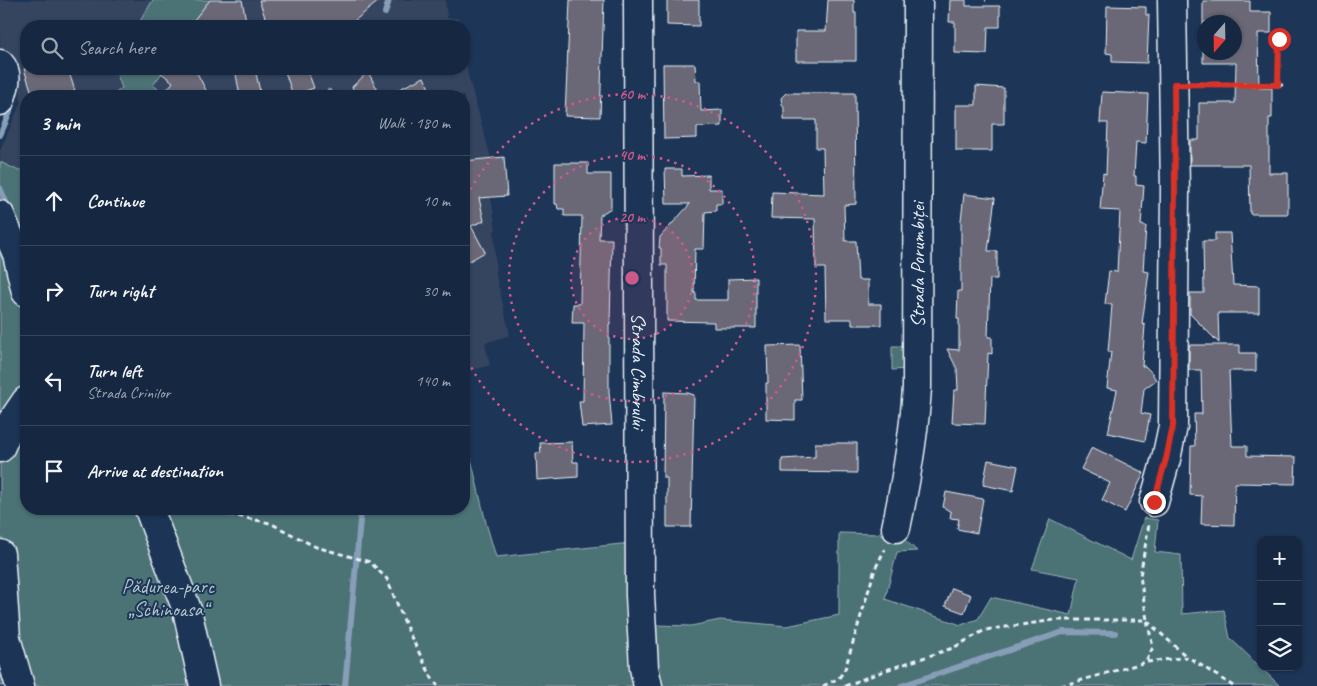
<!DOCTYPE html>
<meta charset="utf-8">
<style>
:root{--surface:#162841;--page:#23344c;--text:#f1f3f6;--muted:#9ea6b1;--line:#35445a}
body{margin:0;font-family:Caveat,sans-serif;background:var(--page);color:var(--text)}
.controls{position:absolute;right:15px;bottom:15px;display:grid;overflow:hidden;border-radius:10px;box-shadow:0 1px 4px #0004}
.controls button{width:45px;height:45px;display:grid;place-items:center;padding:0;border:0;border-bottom:1px solid var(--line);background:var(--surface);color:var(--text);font:25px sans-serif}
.compass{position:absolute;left:1197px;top:15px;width:45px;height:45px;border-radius:50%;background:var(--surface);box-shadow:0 1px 4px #0004;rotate:200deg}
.stop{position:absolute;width:15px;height:15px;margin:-11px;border:4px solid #d93025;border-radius:50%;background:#fff}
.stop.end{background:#d93025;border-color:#fff;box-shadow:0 1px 5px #0008}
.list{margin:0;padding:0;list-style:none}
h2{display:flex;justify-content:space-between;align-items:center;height:65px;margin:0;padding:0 20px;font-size:21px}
h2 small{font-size:16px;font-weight:400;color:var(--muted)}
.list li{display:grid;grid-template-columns:32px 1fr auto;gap:15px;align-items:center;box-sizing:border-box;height:90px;padding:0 20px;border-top:1px solid var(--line)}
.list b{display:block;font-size:19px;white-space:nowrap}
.list p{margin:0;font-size:16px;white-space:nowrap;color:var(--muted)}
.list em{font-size:16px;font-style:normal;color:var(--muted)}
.icon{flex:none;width:28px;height:28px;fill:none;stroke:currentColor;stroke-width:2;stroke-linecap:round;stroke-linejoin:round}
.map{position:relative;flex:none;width:1317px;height:686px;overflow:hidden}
.search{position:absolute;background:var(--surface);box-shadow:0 1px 4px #0004;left:20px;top:20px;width:450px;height:55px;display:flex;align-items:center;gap:12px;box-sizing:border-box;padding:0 18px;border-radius:20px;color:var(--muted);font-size:19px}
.panel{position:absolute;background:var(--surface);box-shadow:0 1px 4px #0004;left:20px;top:90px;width:450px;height:425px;border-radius:20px}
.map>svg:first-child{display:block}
</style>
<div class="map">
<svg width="1317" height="686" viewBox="0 0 1317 686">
<rect width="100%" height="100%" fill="#1d3557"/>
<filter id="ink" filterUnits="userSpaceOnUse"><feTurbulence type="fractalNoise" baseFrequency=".02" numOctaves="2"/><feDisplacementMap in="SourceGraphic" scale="10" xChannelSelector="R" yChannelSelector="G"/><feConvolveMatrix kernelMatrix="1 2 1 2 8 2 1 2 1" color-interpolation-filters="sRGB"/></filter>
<g filter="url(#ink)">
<!-- built -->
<path fill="#344460" d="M0,0H153L137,26H26V69H115L122,88L112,96H26V165L19,171L0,162V151L21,102L19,79L11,63L0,50Z
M210,0H445L447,18H458L460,26H186L191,20L194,21Z
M464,51L468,75L491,158L504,157L491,197L496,230H494L496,275L510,335L485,343L490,365L464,373V96H167L153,85L165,69H464Z"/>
<!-- green -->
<path fill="#4c7275" stroke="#9ab2b6" d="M153,0H210L193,21L191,20L186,26H137Z
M115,69H165L153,85L167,96H112L122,88Z
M0,162L19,171L26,165V509H464V447L468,446L486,523L496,557L631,543L654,625L691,626L720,620L787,626L839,615V533L880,534L906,541L917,551L897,552L885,599L961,625L978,619L991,597L1071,615L1079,578L1032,569L1050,519L1131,560L1144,518L1158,520L1155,552L1181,555L1182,614L1224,610L1230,638L1280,686H0Z
M892,346H909V369L892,370Z"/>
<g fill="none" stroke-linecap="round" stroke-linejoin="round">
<!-- stream -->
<path stroke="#869eb7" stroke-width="6" d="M385,13L389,0
M325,96L329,92
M0,135L10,112
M0,188L9,209
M345,686L361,509
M901,686L1063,632L1115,633"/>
</g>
<!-- building -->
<path fill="#6b6876" stroke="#e8f1f8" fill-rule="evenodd" d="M210,0H242L247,26H189Z
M259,0H380L348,26H268Z
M570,0H604L600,117L565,116Z
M667,0H699V26L667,25Z
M828,0H854V13H856V61H796V31H826Z
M950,0H966V6H1000V27H988L987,54L955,53V22H949Z
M1203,1H1250V12H1271V33H1258L1259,88H1272V118H1269V173H1288V214H1250L1249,165H1190V140H1199V103H1235L1236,63H1203ZM1204,22H1234V52H1204Z
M1107,6L1146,7V15H1149L1147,63L1112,62V54L1106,53Z
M663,64H695L696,81H700L701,111L722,110V126L697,127V138L664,139Z
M24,69H68L75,91L59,96H33Z
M156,69H195L209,96H162L173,82Z
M235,69H255L261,96H240Z
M284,69H307L314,88L293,95Z
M368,72L381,96H357L352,87Z
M424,77L430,91L422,96H385Z
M976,86L1004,88V124H992V151H956V105H976Z
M1102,92L1148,94L1146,143L1136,142L1134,176H1136V185L1144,186L1141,225L1146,226L1143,271L1149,272L1142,324L1145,325L1142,366H1145L1152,373L1156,380L1144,389L1141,413L1150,415L1145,441L1108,433L1117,390L1107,388L1111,352H1108L1112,305L1105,304L1109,271L1117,272L1120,211L1100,210L1103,173L1106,174L1108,123H1100Z
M786,93H855L856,204L844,205L845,241H856L858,280H868V304H881V325H852V319H826L825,268H816L815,219L771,218L772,192L824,194L823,148H816V120H784V108L782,104L781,98Z
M504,157L507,196L479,198L484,221L471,226L485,252L464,264V161Z
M555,163H588V174H611V208L600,215L599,239H612L610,324H609V392L612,425L582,427L579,401H583L584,323H572L573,304H580L582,216H564V209H558L557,204H555Z
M665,169H682V176L709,175V189H722V204H716V211L705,212L704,249H695L694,293H696V300H728V279L756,278V328H714V322L667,321V265H661V248H659L660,237L690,204H666Z
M964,194L995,198L988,251H997V279H990L988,337H992V354L988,353L985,424L952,423L954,390H958L957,369L947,349L959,350V319H957L958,291H961V220Z
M1215,233H1230L1233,285L1259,286V313H1218L1219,343L1190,314V293H1204L1203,241H1215Z
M800,345L802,400H795V420L766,419V383H768L767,346Z
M1189,345H1240V353H1256V371H1229L1232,446H1247V456L1296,457L1295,484L1235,483L1234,525L1201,524L1202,496L1190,495L1191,446H1195L1194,414H1202L1201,370H1189Z
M664,392L688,393L694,395L691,527H667V478H663Z
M572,442L573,462H578V477L537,480L536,453H541L540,443Z
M815,443H857V473L782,472V459L815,457Z
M1092,447L1144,473L1125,512L1102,500L1110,483L1081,469Z
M988,460L1018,466L1013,491L983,485Z
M946,492L983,499L977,533L957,529L959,519L950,518L951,512L943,507Z
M952,588L971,595L964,613L945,606Z"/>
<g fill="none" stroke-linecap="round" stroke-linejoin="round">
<!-- minor casing -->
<g stroke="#e8f1f8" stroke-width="31">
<g id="minor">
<path id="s1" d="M638,0L640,595L644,668L648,686"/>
<path d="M0,64C10,75 4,88 0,101"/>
<path d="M0,215L17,254L26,292"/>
<path d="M0,448L11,423L26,401"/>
<path d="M1154,502L1166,459L1173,426L1175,190L1172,0"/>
<path d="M149,509L187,610L204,686"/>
<path id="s2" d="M896,528C906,481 914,435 917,388L918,0"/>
<path d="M0,554L6,638L20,686"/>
</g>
</g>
<!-- path -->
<path stroke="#e8f1f8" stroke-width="3" stroke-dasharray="5 4" stroke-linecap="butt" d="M985,0H986
M1197,84L1287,85
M1278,85L1279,39
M203,509L270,523L316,547L370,562L387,579L409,633L432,678L438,686
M1147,621L1187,657
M1147,662L1188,657L1233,686
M823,686L839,678L845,669L875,569L885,549
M845,686L889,669L953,648L985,630L1055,620H1147L1140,576L1149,524
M1061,686L1146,662L1153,647L1147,620"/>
<!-- minor -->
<use href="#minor" stroke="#1d3557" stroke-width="28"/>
</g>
</g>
<g fill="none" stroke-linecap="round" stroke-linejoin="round" filter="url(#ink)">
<!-- route -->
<path stroke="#d93025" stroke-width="6" d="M1154,502L1166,459L1173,426L1175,190L1174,84L1278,85L1279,39"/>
</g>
<!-- distance rings -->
<circle cx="632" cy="278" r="61" fill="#cd598a" fill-opacity=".12"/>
<g fill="none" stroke="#cd598a" stroke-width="2.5" stroke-dasharray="2.5 5">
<circle cx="632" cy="278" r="61"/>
<circle cx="632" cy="278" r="123"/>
<path d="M464 203A184 184 0 1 1 464 353"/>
</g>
<g text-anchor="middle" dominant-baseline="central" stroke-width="4" stroke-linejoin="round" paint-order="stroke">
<!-- street labels -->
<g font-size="20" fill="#e8f1f8" stroke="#1d3557">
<text stroke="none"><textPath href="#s2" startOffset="265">Strada Porumbiței</textPath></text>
<text stroke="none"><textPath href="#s1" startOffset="371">Strada Cimbrului</textPath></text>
</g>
<!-- park labels -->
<g font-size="20" fill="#b1c5ca" stroke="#1d3557">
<text x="168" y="586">Pădurea-parc<tspan x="168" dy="23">„Schinoasa“</tspan></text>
</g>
</g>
<circle cx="632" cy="278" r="8" fill="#cd598a" stroke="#1d3557" stroke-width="2.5"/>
<g font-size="15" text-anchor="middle" font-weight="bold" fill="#cd598a" stroke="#1d3557" stroke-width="4" stroke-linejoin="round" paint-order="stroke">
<text x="632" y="99">60 m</text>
<text x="632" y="160">40 m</text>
<text x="632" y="222">20 m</text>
</g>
</svg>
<div class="controls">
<button>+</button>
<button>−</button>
<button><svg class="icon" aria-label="layers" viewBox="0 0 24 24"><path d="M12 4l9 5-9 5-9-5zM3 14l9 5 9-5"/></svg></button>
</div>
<svg class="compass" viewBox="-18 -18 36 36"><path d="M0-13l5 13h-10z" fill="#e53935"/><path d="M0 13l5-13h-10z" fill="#9ea6b1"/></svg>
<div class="stop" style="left:1279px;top:39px"></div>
<div class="stop end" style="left:1154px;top:502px"></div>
<div class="search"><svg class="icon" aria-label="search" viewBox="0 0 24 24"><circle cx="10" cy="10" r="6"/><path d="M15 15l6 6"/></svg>Search here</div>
<section class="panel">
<h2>3 min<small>Walk · 180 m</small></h2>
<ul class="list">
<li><svg class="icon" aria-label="ahead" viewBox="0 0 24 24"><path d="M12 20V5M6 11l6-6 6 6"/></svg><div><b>Continue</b></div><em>10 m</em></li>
<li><svg class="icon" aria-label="right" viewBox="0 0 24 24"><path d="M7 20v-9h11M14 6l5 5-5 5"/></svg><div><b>Turn right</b></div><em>30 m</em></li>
<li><svg class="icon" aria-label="left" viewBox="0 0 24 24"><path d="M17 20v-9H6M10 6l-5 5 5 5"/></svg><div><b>Turn left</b><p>Strada Crinilor</p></div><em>140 m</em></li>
<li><svg class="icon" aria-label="arrive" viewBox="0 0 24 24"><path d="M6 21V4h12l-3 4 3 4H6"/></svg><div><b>Arrive at destination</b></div></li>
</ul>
</section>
</div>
